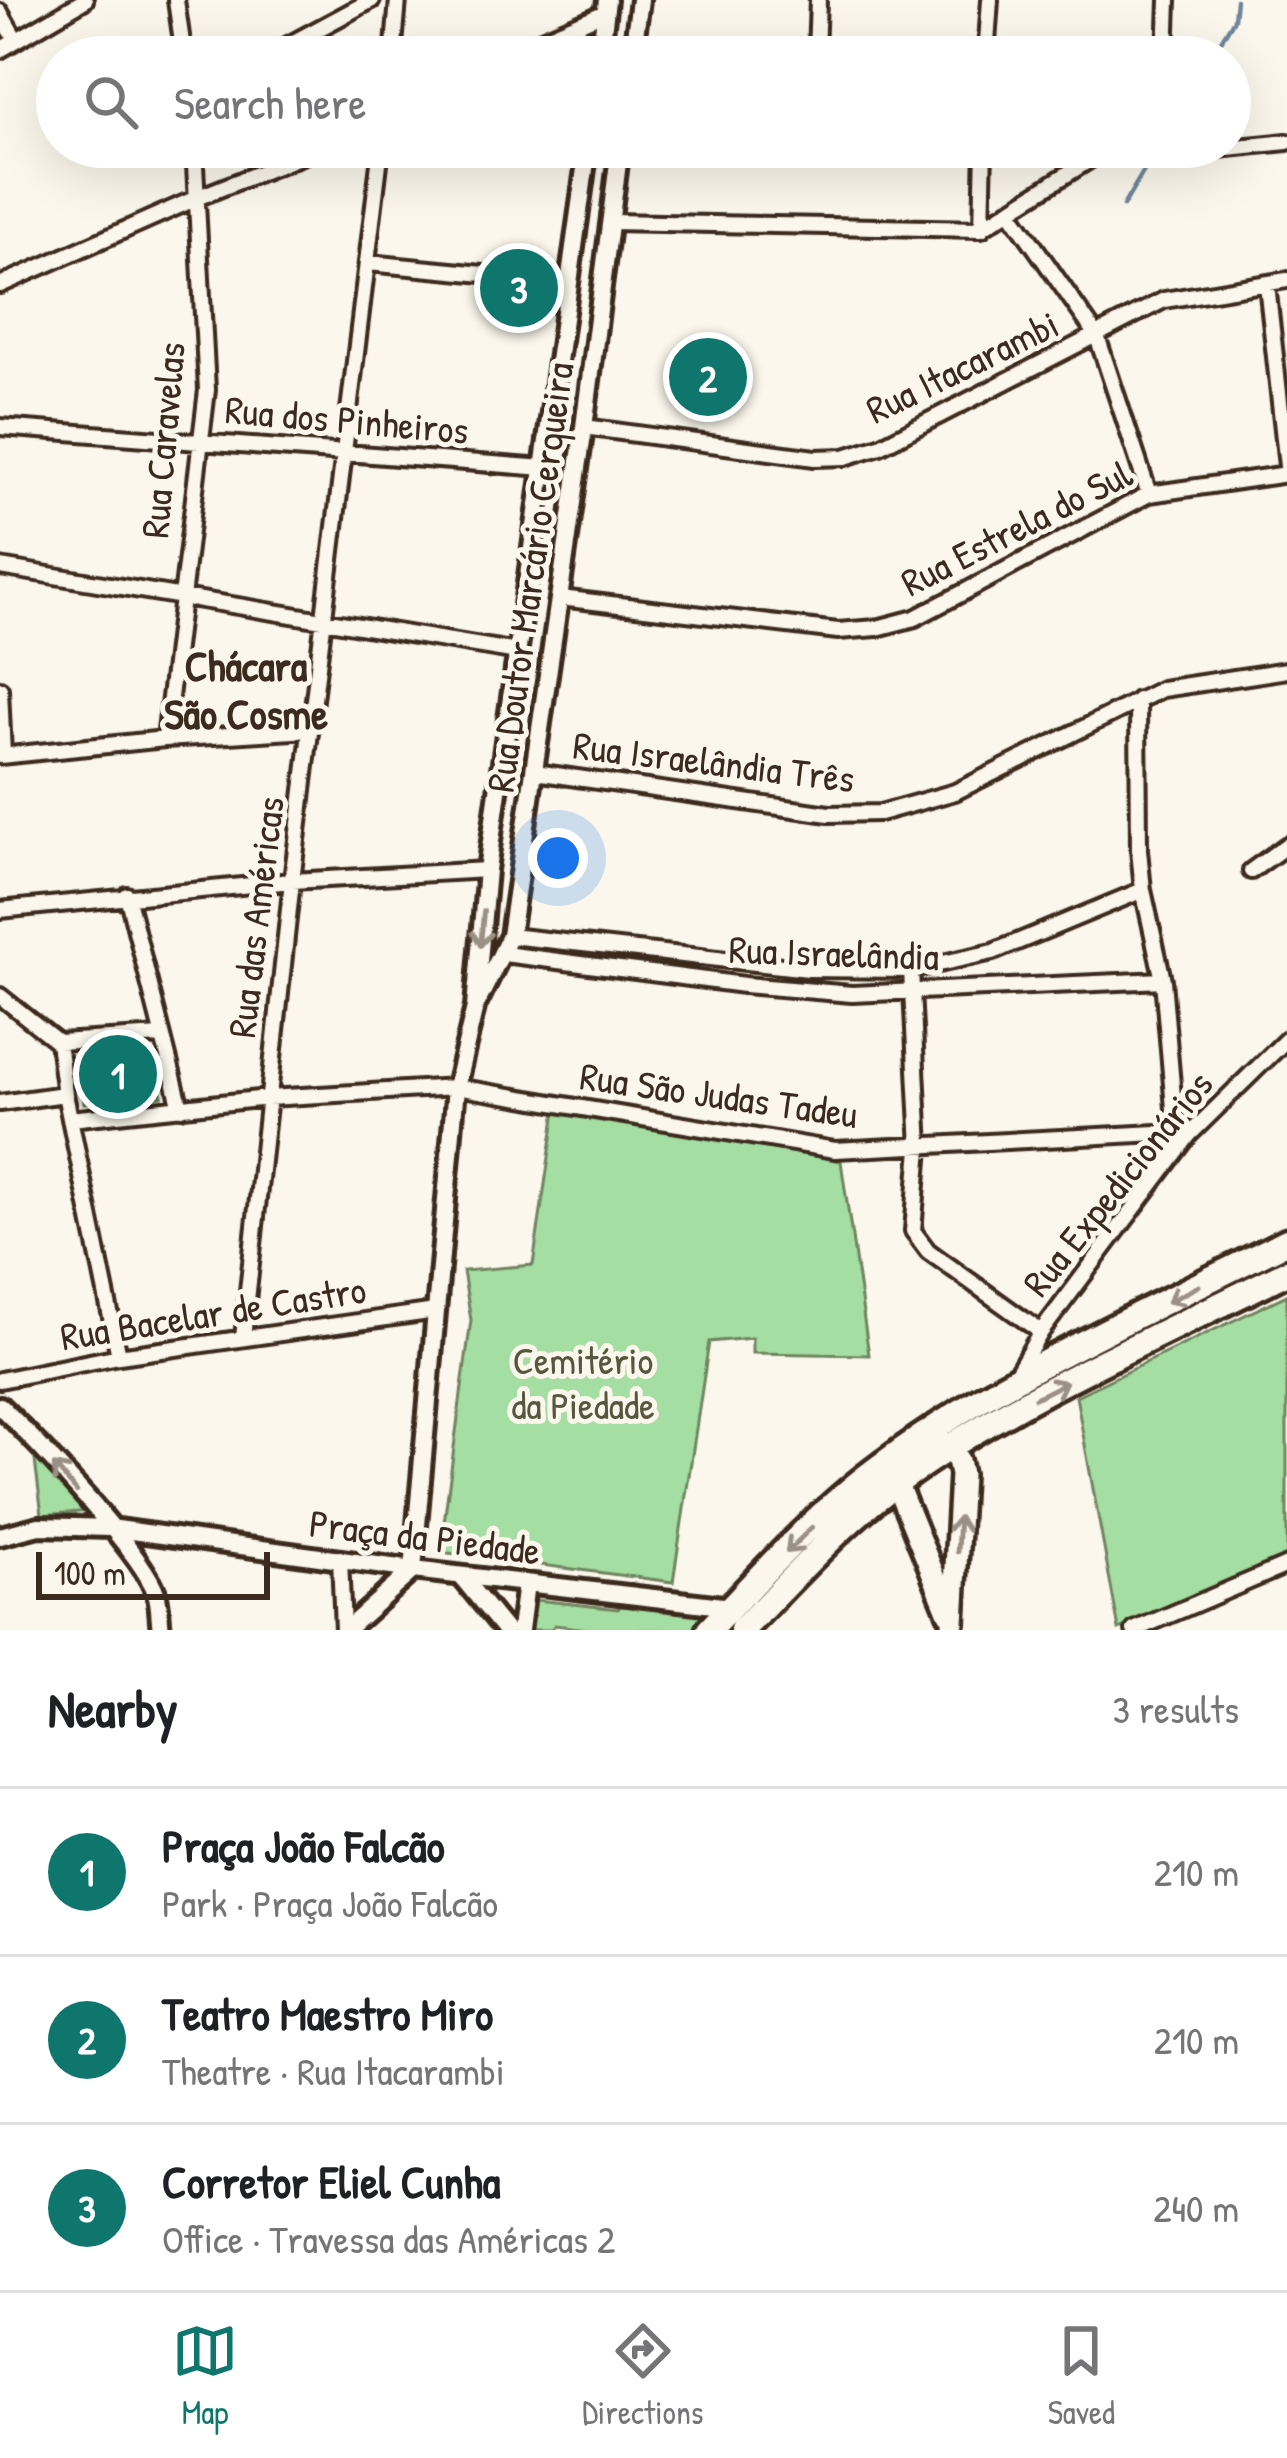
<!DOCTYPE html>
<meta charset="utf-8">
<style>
:root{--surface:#fff;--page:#f6f6f6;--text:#202124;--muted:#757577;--line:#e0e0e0;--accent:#0f766e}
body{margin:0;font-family:"Patrick Hand",sans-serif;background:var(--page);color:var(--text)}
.scale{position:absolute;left:36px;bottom:30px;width:234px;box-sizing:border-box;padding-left:12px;border:6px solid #3b2a1e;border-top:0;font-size:33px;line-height:42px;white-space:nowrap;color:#3b2a1e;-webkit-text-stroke:9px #fbf7ec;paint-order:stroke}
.you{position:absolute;left:558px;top:858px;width:42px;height:42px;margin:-30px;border:9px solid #fff;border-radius:50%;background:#1a73e8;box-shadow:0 0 0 18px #1a73e833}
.badge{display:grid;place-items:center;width:78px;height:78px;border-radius:50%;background:var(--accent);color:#fff;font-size:39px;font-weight:700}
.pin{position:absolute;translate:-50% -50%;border:6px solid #fff;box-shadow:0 3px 12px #0006}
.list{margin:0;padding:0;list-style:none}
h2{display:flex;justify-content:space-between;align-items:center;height:156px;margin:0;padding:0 48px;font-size:51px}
h2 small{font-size:39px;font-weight:400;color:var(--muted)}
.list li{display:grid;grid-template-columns:78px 1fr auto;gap:36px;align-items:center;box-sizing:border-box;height:168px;padding:0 48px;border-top:3px solid var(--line)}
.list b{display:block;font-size:45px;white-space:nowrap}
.list p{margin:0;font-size:39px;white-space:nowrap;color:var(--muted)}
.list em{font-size:39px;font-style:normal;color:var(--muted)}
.icon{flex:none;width:66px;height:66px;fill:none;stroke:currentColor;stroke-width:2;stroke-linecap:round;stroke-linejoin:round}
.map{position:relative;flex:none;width:1287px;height:1630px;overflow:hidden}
.search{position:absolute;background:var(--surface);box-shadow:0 12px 48px #0002;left:36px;right:36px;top:36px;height:132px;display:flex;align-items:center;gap:30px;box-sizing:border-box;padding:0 42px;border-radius:66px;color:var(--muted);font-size:45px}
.sheet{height:660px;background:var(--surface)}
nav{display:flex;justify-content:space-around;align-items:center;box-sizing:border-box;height:168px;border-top:3px solid var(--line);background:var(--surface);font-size:33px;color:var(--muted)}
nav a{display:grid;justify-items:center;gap:6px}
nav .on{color:var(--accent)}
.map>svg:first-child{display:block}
</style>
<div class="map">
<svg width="1287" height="1630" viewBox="0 0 1287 1630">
<rect width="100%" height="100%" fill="#fbf7ec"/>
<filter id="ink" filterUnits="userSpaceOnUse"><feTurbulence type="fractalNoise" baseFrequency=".00833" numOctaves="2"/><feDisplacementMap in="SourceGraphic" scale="24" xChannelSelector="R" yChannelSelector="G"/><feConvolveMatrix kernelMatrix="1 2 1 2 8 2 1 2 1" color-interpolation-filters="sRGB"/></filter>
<g filter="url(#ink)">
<!-- green -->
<path fill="#a4dea3" stroke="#708460" stroke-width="3" d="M147,1043L162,1096L84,1103L77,1051Z
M556,1110L841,1161L869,1355L752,1353V1338L709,1342L673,1582L440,1552L471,1320L463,1271L533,1265Z
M1287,1295V1563L1119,1630L1076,1396Z
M34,1453L91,1511L42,1515Z
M536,1600L618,1609L624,1601L713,1610L696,1630H596L555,1625L550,1630H532Z"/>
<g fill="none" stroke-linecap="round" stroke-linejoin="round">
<!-- stream -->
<path stroke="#70869b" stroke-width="4.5" d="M1211,57L1234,19L1236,0
M1123,206L1158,147"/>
<!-- minor casing -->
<g stroke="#3b2a1e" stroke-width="22">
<path id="minor" d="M176,0L184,57
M0,12L16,40
M633,45L872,57
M0,50L85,0
M816,53L818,0
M266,57L372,0
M393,57L398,0
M499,57L606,12
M986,57L990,0
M1166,57L1168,0
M1198,151L1287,142
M1009,210L1097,336L1149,494
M611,222L980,229L1110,147
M982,229L984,147
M368,263L568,282
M1267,284L1287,466
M0,285L199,197L324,147
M0,427L545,468
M584,427L815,458L845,457L880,446L1164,300L1287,280
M0,567L518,652
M560,598L838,631L877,628L915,618L1149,494L1287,474
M0,689L3,755
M1138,700L1139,850L1143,890L1163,980L1176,1132
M165,739L207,390L194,147
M0,756L165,739L310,730
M535,772L829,814L880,813L955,792L1162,689L1287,670
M1251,871L1287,845
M127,895L181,1108
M0,910L292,881L487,870
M510,936L809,969L911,970L993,952L1143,890
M504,954L744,985L852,994L1163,980
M911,970L920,1148L913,1231L928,1251L1041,1332
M0,996L58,1042L65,1094L119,1356
M58,1042L162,1036
M0,1103L65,1094
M70,1119L268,1098L456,1087L835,1150L1176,1132L1189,1135
M243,1338L292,881L381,147
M1016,1374L1041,1332L1189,1135L1287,1039
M0,1380L119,1356L436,1311
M340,1558L343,1630
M1134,1630L1287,1565"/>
</g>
<!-- tertiary casing -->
<g stroke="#3b2a1e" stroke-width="26">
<path id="tertiary" d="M600,57L607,0
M632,57L640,0
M478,1001L510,936L584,427L620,147
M0,1406C35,1440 142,1552 156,1593C160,1604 159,1618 161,1630
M0,1536L39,1526L110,1528L413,1570L731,1607
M461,1576L505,1630
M346,1630L413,1570L456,1087L475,1007L487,870L588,147
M520,1630L526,1583"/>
</g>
<!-- primary casing -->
<g stroke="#3b2a1e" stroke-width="30">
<path id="primary" d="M940,1440L958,1460L961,1474L953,1623
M891,1470L949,1613"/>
</g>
<!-- trunk casing -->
<g stroke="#3b2a1e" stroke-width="33">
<path id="trunk" d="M709,1630C758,1578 810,1521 866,1477C993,1378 1144,1314 1287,1241
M742,1630C793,1578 842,1522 901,1480C1019,1395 1157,1337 1287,1272"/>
</g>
<!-- minor -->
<use href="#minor" stroke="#fbf7ec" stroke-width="14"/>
<!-- tertiary -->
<use href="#tertiary" stroke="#fbf7ec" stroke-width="16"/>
<!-- primary -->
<use href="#primary" stroke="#fbf7ec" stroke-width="21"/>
<!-- trunk -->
<use href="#trunk" stroke="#fbf7ec" stroke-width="24"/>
</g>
<!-- one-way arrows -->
<defs><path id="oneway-shaft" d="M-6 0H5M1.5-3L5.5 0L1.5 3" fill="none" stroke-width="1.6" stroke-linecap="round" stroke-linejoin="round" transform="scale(3)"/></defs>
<g stroke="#9b9085">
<use href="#oneway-shaft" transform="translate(482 929) rotate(95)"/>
<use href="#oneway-shaft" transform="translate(1183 1294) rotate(153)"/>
<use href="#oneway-shaft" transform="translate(1051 1390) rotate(-27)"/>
<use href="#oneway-shaft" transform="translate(65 1478) rotate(-131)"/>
<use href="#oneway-shaft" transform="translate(958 1534) rotate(-87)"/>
<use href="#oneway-shaft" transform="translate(799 1540) rotate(135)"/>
</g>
</g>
<g text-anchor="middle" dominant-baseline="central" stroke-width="10" stroke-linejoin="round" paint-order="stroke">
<!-- street labels -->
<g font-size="39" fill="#3b2a1e" stroke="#fbf7ec">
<text transform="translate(962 366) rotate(-26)">Rua Itacarambi</text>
<text transform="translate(347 419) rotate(5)">Rua dos Pinheiros</text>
<text transform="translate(162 440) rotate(-85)">Rua Caravelas</text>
<text transform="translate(1016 527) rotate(-27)">Rua Estrela do Sul</text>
<text transform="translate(529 577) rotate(-82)">Rua Doutor Marcário Cerqueira</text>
<text transform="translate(714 761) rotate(7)">Rua Israelândia Três</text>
<text transform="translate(255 917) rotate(-83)">Rua das Américas</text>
<text transform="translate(834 952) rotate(2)">Rua Israelândia</text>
<text transform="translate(719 1094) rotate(8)">Rua São Judas Tadeu</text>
<text transform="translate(1117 1183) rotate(-51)">Rua Expedicionários</text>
<text transform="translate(213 1312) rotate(-9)">Rua Bacelar de Castro</text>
<text transform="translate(425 1536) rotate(7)">Praça da Piedade</text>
</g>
<!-- park labels -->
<g font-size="39" fill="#55573f" stroke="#fbf7ec">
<text x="583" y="1359">Cemitério<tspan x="583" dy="45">da Piedade</tspan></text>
</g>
<!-- neighbourhood labels -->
<g font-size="42" font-weight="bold" fill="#3b2a1e" stroke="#fbf7ec">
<text x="246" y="665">Chácara<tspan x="246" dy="48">São Cosme</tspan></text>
</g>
</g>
</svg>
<div class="scale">100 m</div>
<div class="you"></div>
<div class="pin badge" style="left:118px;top:1074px">1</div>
<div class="pin badge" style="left:708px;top:377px">2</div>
<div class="pin badge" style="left:519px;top:288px">3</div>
<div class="search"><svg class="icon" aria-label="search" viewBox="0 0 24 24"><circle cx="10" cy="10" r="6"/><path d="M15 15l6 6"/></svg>Search here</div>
</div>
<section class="sheet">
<h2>Nearby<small>3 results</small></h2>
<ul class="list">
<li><span class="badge">1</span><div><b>Praça João Falcão</b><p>Park · Praça João Falcão</p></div><em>210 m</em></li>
<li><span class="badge">2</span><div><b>Teatro Maestro Miro</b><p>Theatre · Rua Itacarambi</p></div><em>210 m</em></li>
<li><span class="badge">3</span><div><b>Corretor Eliel Cunha</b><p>Office · Travessa das Américas 2</p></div><em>240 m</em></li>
</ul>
</section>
<nav>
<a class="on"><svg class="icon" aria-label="map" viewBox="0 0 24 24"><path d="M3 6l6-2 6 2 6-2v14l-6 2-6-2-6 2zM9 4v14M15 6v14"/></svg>Map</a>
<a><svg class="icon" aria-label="directions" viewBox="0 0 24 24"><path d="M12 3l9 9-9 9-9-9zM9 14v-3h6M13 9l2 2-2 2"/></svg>Directions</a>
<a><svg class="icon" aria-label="saved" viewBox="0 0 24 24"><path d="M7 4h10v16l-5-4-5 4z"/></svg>Saved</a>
</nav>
